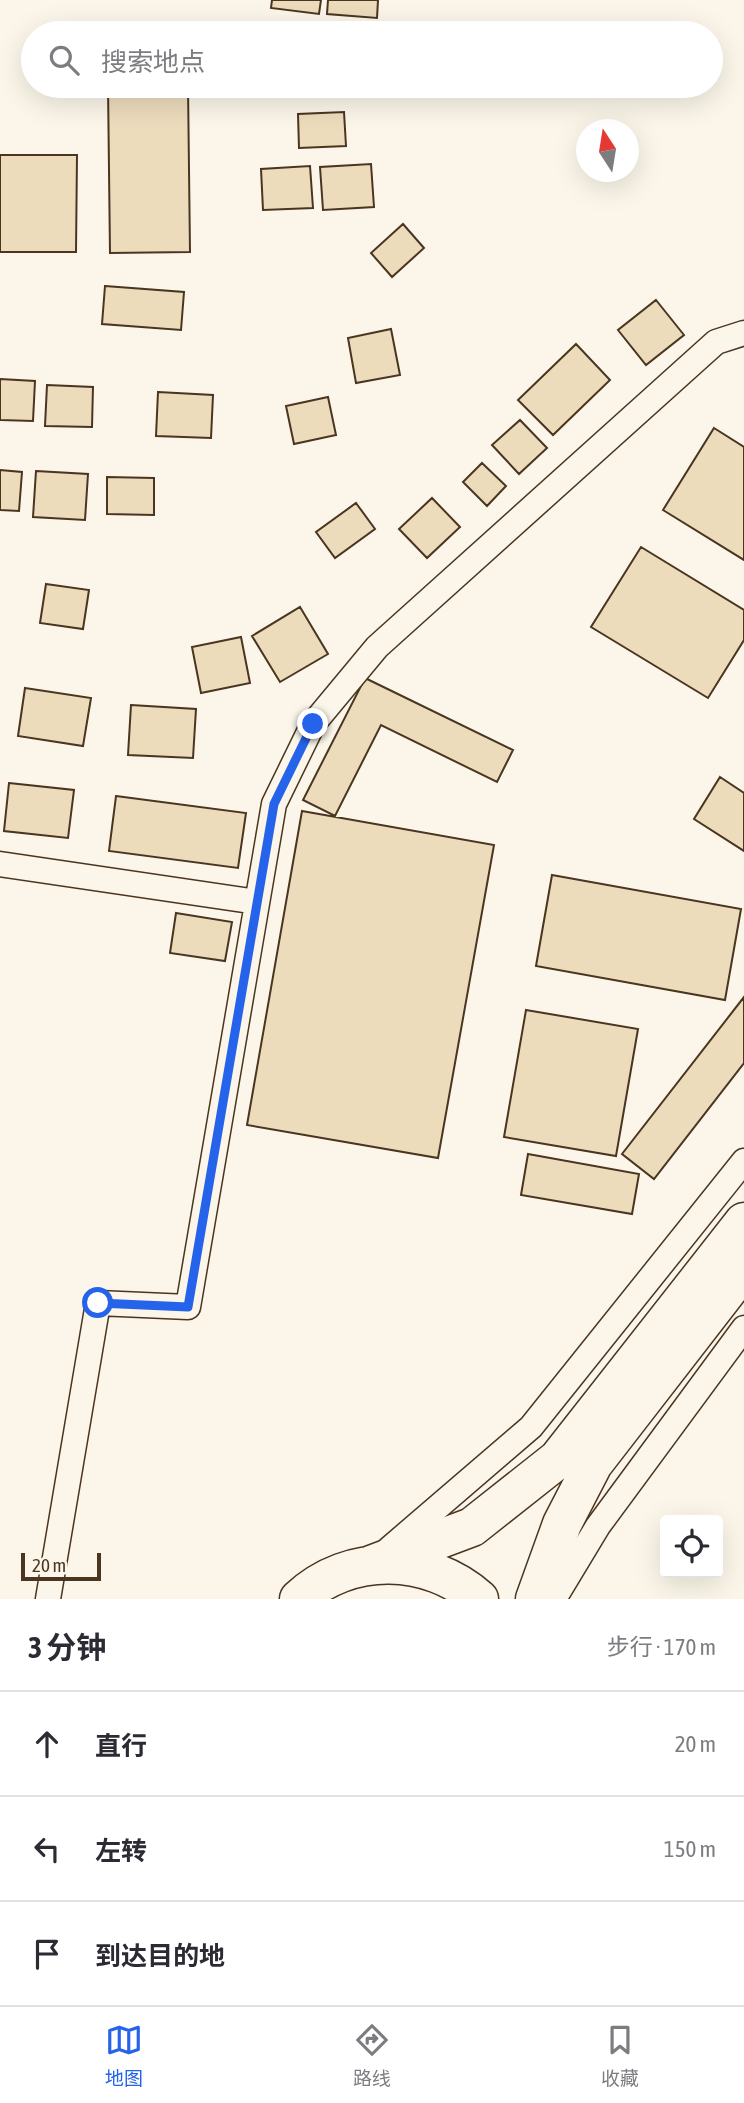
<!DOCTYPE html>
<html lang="zh">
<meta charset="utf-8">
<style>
:root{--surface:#fff;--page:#f2f2f3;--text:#2b2b33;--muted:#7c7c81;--line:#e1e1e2;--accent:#2563eb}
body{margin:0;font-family:"Asap Condensed","Noto Sans SC",sans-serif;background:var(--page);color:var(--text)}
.controls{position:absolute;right:21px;bottom:21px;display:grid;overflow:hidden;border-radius:7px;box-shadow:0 7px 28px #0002}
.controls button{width:63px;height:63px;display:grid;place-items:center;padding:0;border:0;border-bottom:2px solid var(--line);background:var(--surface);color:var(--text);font:35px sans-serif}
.compass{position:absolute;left:576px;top:119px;width:63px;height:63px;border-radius:50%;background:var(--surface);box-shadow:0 7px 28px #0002;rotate:348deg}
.scale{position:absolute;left:21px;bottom:18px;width:80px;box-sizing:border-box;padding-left:7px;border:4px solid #4a3520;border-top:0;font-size:19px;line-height:24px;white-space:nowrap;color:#4a3520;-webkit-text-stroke:5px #fbf6e9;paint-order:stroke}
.stop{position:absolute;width:21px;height:21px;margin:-16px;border:5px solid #2563eb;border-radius:50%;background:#fff}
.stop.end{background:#2563eb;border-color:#fff;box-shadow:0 2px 7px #0008}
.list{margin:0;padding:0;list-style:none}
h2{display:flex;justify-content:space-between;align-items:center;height:91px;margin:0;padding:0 28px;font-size:30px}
h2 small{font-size:23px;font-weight:400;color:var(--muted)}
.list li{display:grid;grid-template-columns:46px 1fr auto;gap:21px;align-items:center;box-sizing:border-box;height:105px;padding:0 28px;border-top:2px solid var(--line)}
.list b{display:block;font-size:26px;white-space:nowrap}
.list em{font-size:23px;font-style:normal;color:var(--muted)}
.icon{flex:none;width:38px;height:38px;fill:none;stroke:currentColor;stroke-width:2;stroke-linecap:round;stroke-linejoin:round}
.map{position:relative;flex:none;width:744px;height:1599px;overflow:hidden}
.search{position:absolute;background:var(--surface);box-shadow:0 7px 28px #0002;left:21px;right:21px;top:21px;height:77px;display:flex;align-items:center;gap:18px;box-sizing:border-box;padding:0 24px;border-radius:38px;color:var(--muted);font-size:26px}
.sheet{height:406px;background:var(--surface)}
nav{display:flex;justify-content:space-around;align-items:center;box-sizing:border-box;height:98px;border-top:2px solid var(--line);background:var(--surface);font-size:19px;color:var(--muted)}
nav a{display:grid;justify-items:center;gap:4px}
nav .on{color:var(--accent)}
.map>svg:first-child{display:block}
</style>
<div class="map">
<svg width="744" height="1599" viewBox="0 0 744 1599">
<rect width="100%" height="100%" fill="#fbf6e9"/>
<!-- building -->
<path fill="#ecdcbc" stroke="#4a3520" stroke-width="2" d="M272,0H321L319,14L271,8Z
M328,0H378L377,18L327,14Z
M108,86H188L190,252L110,253Z
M344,112L346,146L299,148L298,114Z
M0,155H77L76,252H0Z
M371,164L374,207L323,210L320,167Z
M310,166L313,208L263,210L261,169Z
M403,224L424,248L392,277L371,253Z
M105,286L184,292L181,330L102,324Z
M656,300L684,335L646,365L618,330Z
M391,329L400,375L356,383L348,338Z
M576,344L610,380L553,435L518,400Z
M0,379L35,381L33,421L0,420Z
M47,385L93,387L92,427L45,426Z
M158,392L213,395L211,438L156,436Z
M328,397L336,435L294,444L286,406Z
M520,420L547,448L519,474L492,445Z
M714,428L744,447V560L663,510Z
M482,463L506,486L487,506L463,482Z
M0,470L22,472L19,511L0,510Z
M36,471L88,474L85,520L33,517Z
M107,477L154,478V515L107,514Z
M432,498L460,527L427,558L399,529Z
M356,503L375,529L335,558L316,532Z
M641,547L744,610V640L708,698L591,627Z
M46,584L89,590L83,629L40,623Z
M300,607L328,654L280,682L252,636Z
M241,637L250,683L201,693L192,647Z
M365,678L513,750L497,782L381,725L335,816L303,800Z
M25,688L91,698L83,746L18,736Z
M131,705L196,709L193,758L128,755Z
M720,777L744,793V851L694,819Z
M9,783L74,790L68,838L4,831Z
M116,796L246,813L238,868L109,851Z
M302,811L494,845L438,1158L247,1125Z
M552,875L741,909L725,1000L536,966Z
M176,913L232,922L225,961L170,953Z
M744,997V1063L654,1179L622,1154Z
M526,1010L638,1029L616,1156L504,1137Z
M528,1154L639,1174L632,1214L521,1195Z"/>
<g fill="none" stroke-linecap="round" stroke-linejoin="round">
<!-- street casing -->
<g stroke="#4a3520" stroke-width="27">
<path id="street" d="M0,864L257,902
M389,1549L531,1427L744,1161
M48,1599L98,1303L188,1307L274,804L313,724L377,647L716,342L744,333
M554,1599L598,1526L744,1328"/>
</g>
<!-- primary casing -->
<g stroke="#4a3520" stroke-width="41">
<path id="primary" d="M371,1565L472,1527L558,1459L744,1222
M299,1599C349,1552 429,1554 479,1599
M535,1599L562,1524L593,1464L744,1269"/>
</g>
<!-- street -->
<use href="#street" stroke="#fbf6e9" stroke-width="24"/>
<!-- primary -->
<use href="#primary" stroke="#fbf6e9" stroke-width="38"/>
</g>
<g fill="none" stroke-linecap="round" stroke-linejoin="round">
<!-- route -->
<path stroke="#2563eb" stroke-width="9" d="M98,1303L188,1307L274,804L313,724"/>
</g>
</svg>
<div class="controls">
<button><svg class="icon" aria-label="locate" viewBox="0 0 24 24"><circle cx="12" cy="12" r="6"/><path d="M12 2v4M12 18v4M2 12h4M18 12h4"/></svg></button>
</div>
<svg class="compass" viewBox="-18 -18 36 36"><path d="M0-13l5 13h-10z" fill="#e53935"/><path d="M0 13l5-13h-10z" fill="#7c7c81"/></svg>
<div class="scale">20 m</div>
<div class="stop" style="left:98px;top:1303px"></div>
<div class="stop end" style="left:313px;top:724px"></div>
<div class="search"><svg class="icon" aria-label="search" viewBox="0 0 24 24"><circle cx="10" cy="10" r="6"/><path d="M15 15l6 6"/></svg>搜索地点</div>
</div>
<section class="sheet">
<h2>3 分钟<small>步行 · 170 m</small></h2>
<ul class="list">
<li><svg class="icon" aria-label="ahead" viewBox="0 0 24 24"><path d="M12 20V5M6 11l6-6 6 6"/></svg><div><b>直行</b></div><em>20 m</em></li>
<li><svg class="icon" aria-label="left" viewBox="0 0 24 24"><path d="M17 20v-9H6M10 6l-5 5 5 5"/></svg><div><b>左转</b></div><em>150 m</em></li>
<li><svg class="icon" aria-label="arrive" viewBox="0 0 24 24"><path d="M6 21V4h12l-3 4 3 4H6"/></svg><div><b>到达目的地</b></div></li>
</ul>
</section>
<nav>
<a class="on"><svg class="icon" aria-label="map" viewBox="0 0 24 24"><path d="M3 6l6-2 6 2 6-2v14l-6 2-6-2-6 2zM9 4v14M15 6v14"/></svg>地图</a>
<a><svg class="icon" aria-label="directions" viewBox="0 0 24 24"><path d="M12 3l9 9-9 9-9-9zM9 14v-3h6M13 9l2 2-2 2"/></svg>路线</a>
<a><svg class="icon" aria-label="saved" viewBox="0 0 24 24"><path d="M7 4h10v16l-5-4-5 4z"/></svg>收藏</a>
</nav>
